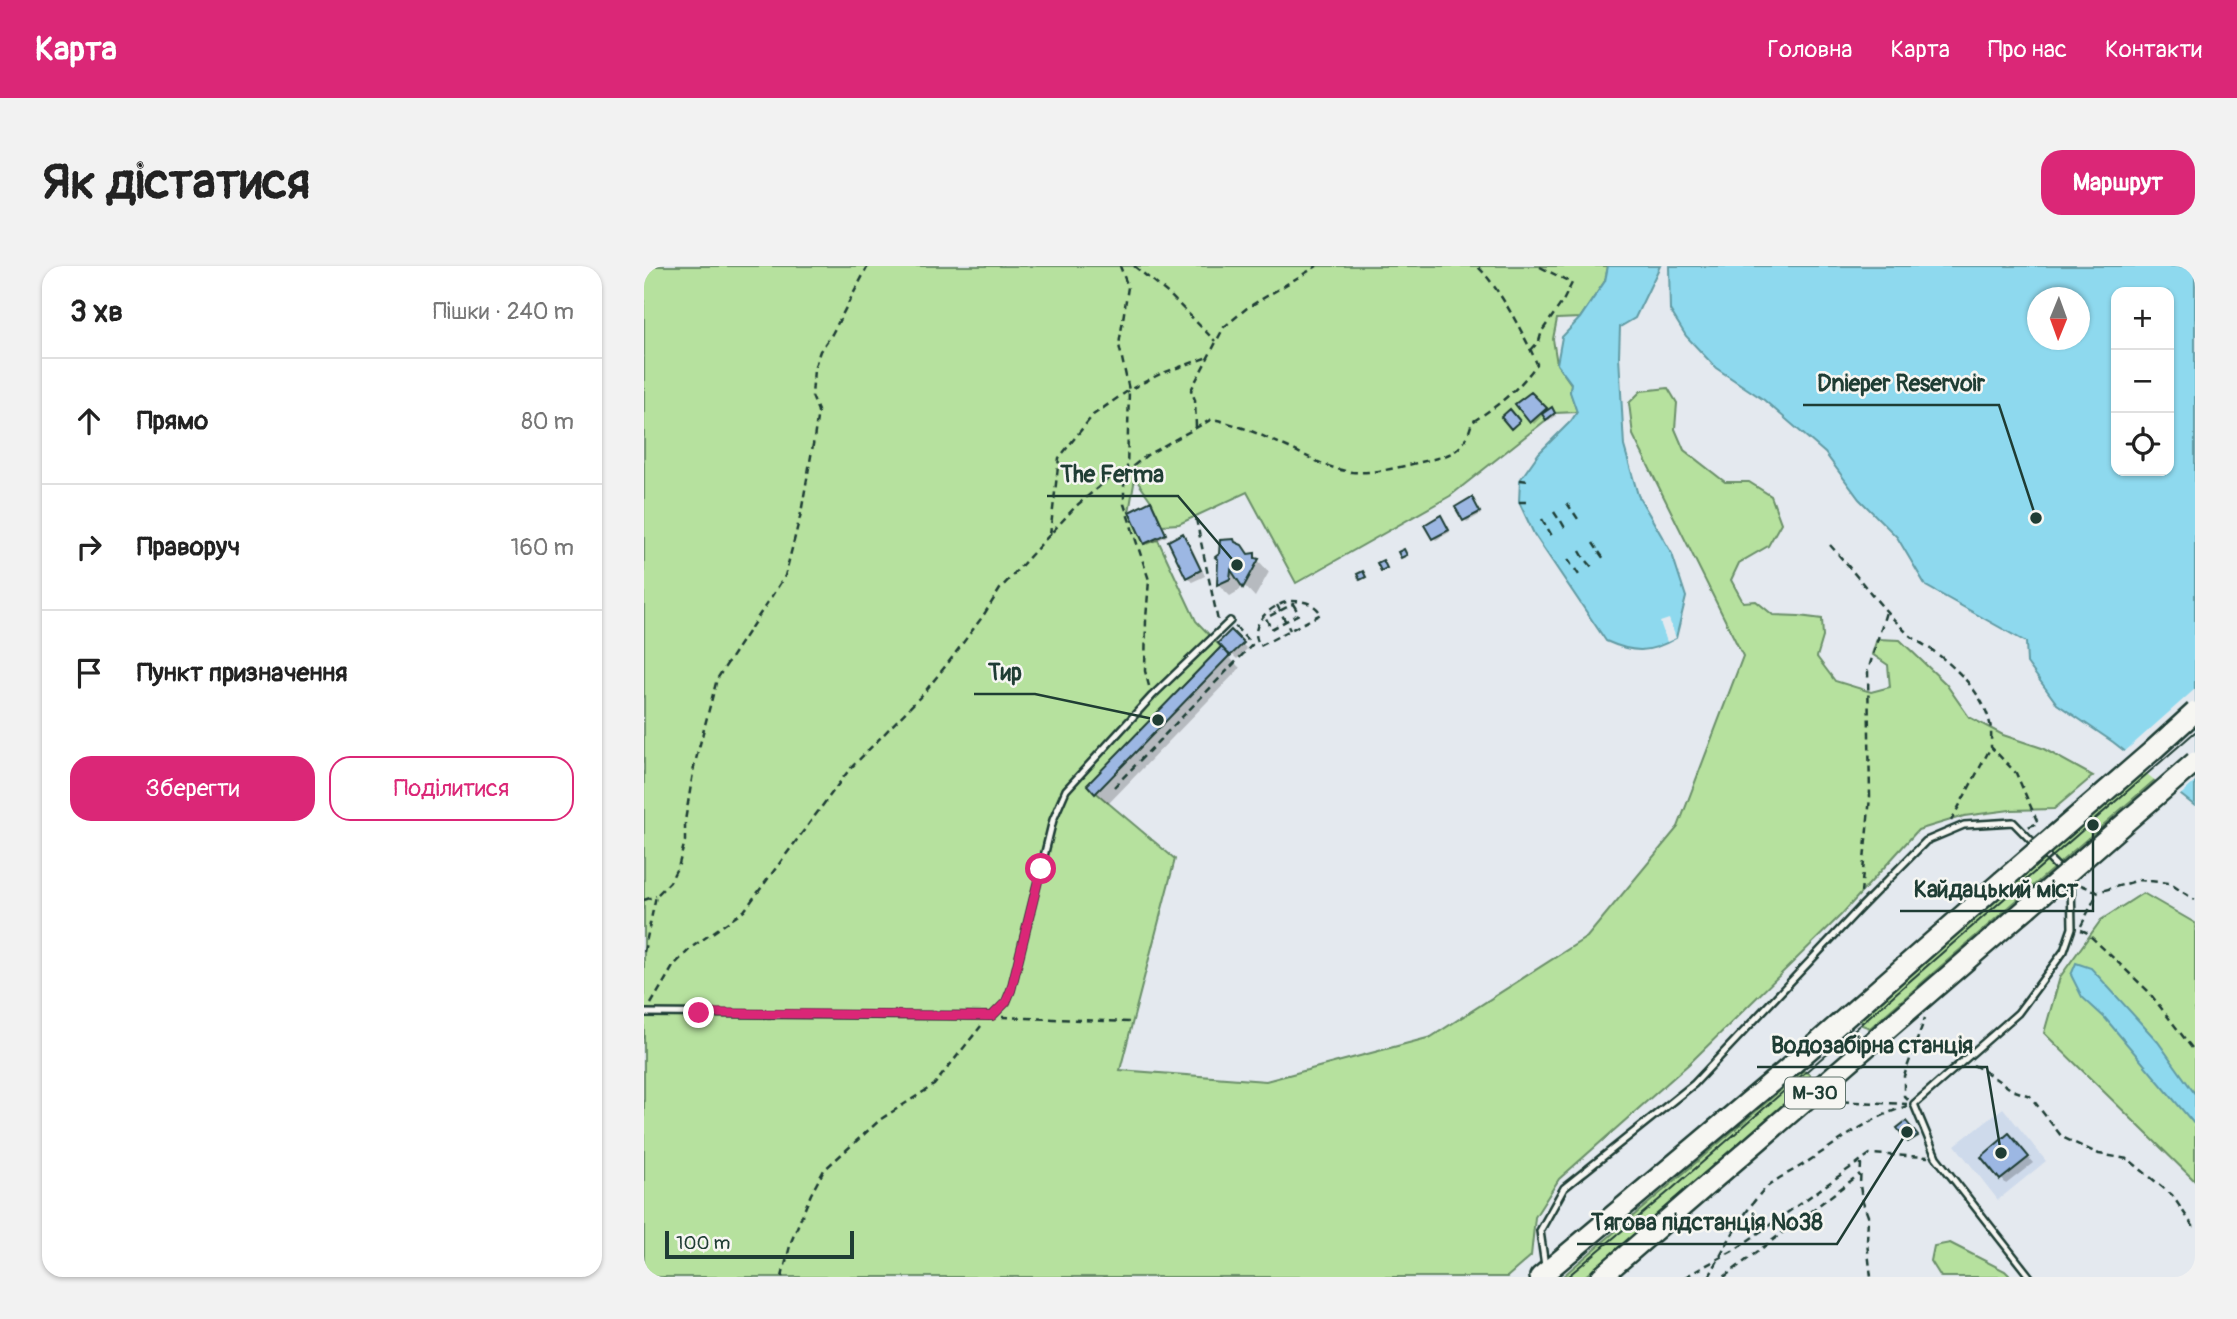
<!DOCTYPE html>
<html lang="uk">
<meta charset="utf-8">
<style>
:root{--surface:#fff;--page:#f2f2f2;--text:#222;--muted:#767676;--line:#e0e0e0;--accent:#db2777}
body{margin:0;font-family:Pangolin,sans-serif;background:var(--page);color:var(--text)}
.controls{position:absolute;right:21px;top:21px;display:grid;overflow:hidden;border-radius:14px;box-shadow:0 2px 5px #0004}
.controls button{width:63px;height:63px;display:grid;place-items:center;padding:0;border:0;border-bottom:2px solid var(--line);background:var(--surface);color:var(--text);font:35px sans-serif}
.compass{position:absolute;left:1383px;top:21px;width:63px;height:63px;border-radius:50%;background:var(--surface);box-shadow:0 2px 5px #0004;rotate:181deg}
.scale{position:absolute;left:21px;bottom:18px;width:189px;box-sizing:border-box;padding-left:7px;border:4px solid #1f3d34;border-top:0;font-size:19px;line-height:24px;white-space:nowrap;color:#1f3d34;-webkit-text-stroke:5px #f6f6f2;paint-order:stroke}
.stop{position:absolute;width:21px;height:21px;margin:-16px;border:5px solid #db2777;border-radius:50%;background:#fff}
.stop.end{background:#db2777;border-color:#fff;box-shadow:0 2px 7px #0008}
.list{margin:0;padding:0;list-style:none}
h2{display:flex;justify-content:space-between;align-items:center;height:91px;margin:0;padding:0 28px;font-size:30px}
h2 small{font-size:23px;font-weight:400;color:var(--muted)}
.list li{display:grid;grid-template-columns:46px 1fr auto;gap:21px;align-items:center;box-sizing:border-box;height:126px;padding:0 28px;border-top:2px solid var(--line)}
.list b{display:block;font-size:26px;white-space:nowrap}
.list em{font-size:23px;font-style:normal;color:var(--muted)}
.actions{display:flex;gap:14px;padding:21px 28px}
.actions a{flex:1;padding:16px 0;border:2px solid var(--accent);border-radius:21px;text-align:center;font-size:24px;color:var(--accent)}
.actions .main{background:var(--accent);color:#fff}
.icon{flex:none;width:38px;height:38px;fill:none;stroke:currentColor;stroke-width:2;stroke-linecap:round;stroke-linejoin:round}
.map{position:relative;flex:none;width:1551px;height:1011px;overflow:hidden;border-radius:21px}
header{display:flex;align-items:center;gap:42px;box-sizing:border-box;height:98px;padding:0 35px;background:var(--accent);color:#fff}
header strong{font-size:33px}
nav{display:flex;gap:38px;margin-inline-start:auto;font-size:24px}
.intro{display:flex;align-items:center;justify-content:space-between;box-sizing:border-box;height:168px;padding:0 42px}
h1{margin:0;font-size:49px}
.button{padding:18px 32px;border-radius:21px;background:var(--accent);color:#fff;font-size:24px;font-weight:700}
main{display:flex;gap:42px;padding:0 42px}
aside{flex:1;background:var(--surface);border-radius:21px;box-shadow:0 2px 5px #0004}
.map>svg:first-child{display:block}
</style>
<header>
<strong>Карта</strong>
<nav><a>Головна</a><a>Карта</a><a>Про нас</a><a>Контакти</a></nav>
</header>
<div class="intro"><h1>Як дістатися</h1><a class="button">Маршрут</a></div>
<main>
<aside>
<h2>3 хв<small>Пішки · 240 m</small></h2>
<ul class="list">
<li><svg class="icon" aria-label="ahead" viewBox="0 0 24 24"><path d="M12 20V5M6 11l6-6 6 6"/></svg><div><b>Прямо</b></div><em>80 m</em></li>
<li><svg class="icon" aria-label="right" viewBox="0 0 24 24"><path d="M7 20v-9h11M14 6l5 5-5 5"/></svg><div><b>Праворуч</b></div><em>160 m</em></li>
<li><svg class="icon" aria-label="arrive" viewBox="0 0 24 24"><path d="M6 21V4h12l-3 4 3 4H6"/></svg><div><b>Пункт призначення</b></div></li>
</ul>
<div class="actions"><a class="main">Зберегти</a><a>Поділитися</a></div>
</aside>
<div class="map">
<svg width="1551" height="1011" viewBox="0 0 1551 1011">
<rect width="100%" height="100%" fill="#e4e9ef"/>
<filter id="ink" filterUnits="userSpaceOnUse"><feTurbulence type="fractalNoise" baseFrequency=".0143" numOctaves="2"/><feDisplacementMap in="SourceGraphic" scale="14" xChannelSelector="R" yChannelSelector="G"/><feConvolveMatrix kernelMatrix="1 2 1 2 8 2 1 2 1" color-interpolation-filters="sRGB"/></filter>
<g filter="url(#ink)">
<!-- built -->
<path fill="#cedaeb" d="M1359,842L1402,895L1354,934L1311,879Z"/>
<!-- green -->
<path fill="#b6e19e" stroke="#6a8f69" stroke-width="2" d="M0,0H964L961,15L936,52L913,53L909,73L913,98L927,118L926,125L933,146L911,147L806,230L652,317L603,226L535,258L518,259L507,235L491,212L485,246L500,278L514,274L552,355L577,381L444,520L531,593L476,804L622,815L787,771L943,671L1034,561L1099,390L989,169L985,137L997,125L1024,122L1033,137L1031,163L1040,184L1081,216H1105L1127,230L1137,257L1124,280L1095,297L1087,314L1099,336L1112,335L1129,349L1155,350L1178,353L1179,371L1173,391L1191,415L1227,426L1246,421L1244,399L1228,388L1233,373L1256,374L1302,418L1325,451L1359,469L1398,482L1449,510L1410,543L1366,544L1320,550L1274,564L1197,649L1046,797L915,913L891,951L887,990L863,1011H0Z
M1551,461V479L1226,762L1218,759L1217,754L1220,750Z
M1499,627L1551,657V915L1400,767L1416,711L1457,654Z
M1159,805L1166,808L1167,814L956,998L940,1011H918Z
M1306,977L1361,1005L1367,1011H1297L1287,995L1290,980Z"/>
<!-- water -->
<path fill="#8ed9ee" stroke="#629ba4" stroke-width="2" fill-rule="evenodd" d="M964,0H1016L991,52L976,61L975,90L980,180L994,229L1028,288L1042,331L1032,372C1005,388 989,387 962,375L890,268L875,236L876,214L895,187L927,155L933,146L926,126L927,117L913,98L918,71L936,52L961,15Z
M1025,0H1551V540L1469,476L1413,438L1383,397L1382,376L1282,320L1253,271L1215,233L1181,187L1120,134L1072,102L1042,70L1026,44ZM1472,26H1525V205H1472ZM1394,32H1436V74H1394Z
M1432,697L1447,702L1514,776L1551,828V859L1461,752L1438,731L1427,709Z"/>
<!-- pier -->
<path fill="#e4e9ef" d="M1025,353L1032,372L1023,376L1016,356Z
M1551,423V516L1533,532L1478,488Z"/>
<!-- shadow -->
<path fill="#0003" d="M887,129L904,146L908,143L912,150L905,155L900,148L890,158L873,139Z
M829,236L837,248L823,256L813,242Z
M507,237L523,270L504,279L502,277Z
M799,253L806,266L792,274L790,272Z
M538,269L544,274L561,310L548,316L543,311Z
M594,279L606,290H610L625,306L611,331L598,317L596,324L586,330L575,319L576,294Z
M587,366L603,383L593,393L576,377Z
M577,383L596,402L464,538L445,519Z
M1370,875L1389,897L1362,918L1339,891Z"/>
<!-- building -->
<path fill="#9cb7e3" stroke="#1f3d34" stroke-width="2" d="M887,126L903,142L886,157L871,138Z
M908,141L911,147L902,154L898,148Z
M866,143L876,155L867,163L857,151Z
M828,231L836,246L819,255L811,241Z
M507,235L522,268L500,278L485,246Z
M797,249L805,264L788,273L780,259Z
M539,267L557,304L542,312L524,275Z
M590,273L591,276L598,279L604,288L611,287V292L615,293L599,322L587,304L586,313L573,319L574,294L571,291L575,288L576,274Z
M760,283L763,289L757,292L754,286Z
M739,294L743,302L737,305L733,297Z
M719,305L722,311L716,314L713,308Z
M587,364L600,377L586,390L574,377Z
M577,381L586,389L451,528L443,519Z
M1262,855L1274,870L1264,876L1253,862Z
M1365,867L1385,891L1356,914L1337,891Z"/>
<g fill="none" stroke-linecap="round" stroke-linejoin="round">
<!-- lane casing -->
<g stroke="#1f3d34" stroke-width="10">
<path id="lane" d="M0,747L348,750L362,736L367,724L409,554L422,524L508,430L586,355
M901,1000L896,965L920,922L1050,818L1217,641L1282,575L1320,559L1369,556L1417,605
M1386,1011L1292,891L1270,838L1374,747L1420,685L1428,662L1427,615L1424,612"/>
</g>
<!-- highway casing -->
<g stroke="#1f3d34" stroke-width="24">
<path id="highway" d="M896,1011L1142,804L1358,615
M957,1011L1383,642"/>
</g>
<!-- path -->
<path stroke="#1f3d34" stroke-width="2.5" stroke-dasharray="7 5" stroke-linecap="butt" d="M490,0L526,29L571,75
M887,84L895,75L898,65L919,35L928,17L894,0
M552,161L551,134L547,124L580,61L603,42L673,0
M876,214L887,215
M875,236H885
M923,237L927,243
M910,246L914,252
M930,247L934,253
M552,253L574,355
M898,253L902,260
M917,255L921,262
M904,263L908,270
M406,269L415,192L449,149L485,124L516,108L564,91
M949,277L953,283
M1186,279C1212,308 1234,338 1261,365C1269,373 1279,378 1288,384C1310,400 1338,426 1345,454C1348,462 1347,472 1347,481L1372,507L1394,557L1384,561
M936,285L940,292
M955,286L960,293
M924,293L928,300
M943,295L948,301
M931,303L935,309
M647,335C659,335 670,336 677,348L616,380C602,358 628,338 647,335Z
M649,338L655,348L627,363L622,352Z
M633,339L646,364
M505,420L501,405L502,353L505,314L480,238V220L483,205L503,189L568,153C594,158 619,170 643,181C665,191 684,203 708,206C732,208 755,201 777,196C807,189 820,187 828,156C854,140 875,123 893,98C882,72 854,19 833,0
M470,521L608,379L591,360
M1307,555L1347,481
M1437,619L1454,626L1495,614L1525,617L1551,634
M1217,627L1226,531L1224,405L1242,346
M0,634L12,630
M1437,660L1454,626
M1437,664L1442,666L1504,725L1551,786
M0,686L12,630L26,616L35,598L41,575V555L50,501L73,413L141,310L157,247L170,173L174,145L168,130L170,103L176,85L188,68L224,0
M7,738L30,699L48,681L100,645L205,504L278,429L304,397L339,350L356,323L432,240L469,209L483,205L485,124L475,79L484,21L476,0
M358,751L487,756
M1329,799L1339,804L1368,824L1386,830L1418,871L1455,888L1484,893L1528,929L1551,963
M1264,834L1260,830V810L1281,752
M1186,835L1263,838
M1217,897L1216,919L1218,934L1224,950L1223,977L1227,1011
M138,1011L147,976L167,928L180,904L237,853L290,819L337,760
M1041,1011L1092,983L1226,888L1284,891
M1065,1011C1080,983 1095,953 1116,928C1128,914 1144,908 1160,898C1193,877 1225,852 1263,840
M1080,1011L1216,908"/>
<!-- lane -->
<use href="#lane" stroke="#f6f6f2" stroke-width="5"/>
<!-- highway -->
<use href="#highway" stroke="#f6f6f2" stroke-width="19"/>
<!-- tram -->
<path stroke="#1f3d34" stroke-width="2" d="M923,1011L1029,922L1551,466"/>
<!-- highway-bridge casing -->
<g stroke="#1f3d34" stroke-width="24" stroke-linecap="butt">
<path id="highway-bridge" d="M1358,615L1507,486L1551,446
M1383,642L1551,496"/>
</g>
<!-- highway-bridge -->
<use href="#highway-bridge" stroke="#f6f6f2" stroke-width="19"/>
</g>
</g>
<g fill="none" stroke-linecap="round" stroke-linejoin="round" filter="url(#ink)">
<!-- route -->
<path stroke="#db2777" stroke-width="9" d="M55,747L348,750L362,736L367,724L397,603"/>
</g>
<g text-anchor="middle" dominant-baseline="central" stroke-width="5" stroke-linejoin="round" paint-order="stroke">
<!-- shield labels -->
<rect fill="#f6f6f2" stroke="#60746d" stroke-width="2" x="1141" y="811.5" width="60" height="31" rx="5"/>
<g font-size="19" font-weight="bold" fill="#1f3d34">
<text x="1171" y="827">М-30</text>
</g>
</g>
<!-- callouts -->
<path fill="none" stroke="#1f3d34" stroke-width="2.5" d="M1392 252L1355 139H1159M593 299L534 230H403M514 454L391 428H330M1449 559L1449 645H1256M1357 887L1343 801H1113M1263 866L1193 978H933"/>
<g fill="#1f3d34" stroke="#f6f6f2" stroke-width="2.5">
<circle cx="1392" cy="252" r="7"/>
<circle cx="593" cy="299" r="7"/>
<circle cx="514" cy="454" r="7"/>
<circle cx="1449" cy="559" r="7"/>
<circle cx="1357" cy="887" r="7"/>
<circle cx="1263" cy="866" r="7"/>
</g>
<g font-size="23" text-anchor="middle" font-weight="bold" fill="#1f3d34" stroke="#f6f6f2" stroke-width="5" stroke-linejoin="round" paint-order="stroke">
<text x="1257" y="125">Dnieper Reservoir</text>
<text x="468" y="216">The Ferma</text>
<text x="361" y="414">Тир</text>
<text x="1352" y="631">Кайдацький міст</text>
<text x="1228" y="787">Водозабірна станція</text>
<text x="1063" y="964">Тягова пiдстанцiя №38</text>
</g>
</svg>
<div class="controls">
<button>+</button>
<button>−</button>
<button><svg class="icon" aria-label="locate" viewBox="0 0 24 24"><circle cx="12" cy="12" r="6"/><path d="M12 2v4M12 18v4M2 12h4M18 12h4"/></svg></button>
</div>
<svg class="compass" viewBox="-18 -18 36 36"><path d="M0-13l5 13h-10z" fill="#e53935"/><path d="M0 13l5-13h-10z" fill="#767676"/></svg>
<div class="scale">100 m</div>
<div class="stop" style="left:397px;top:603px"></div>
<div class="stop end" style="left:55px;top:747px"></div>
</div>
</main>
